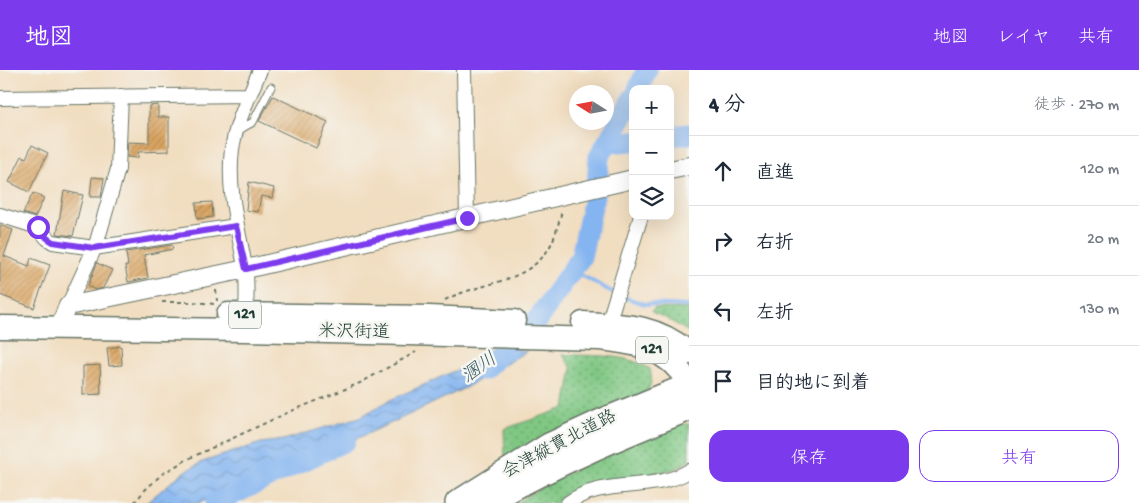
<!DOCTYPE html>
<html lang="ja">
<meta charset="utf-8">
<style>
:root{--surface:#fff;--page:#f6f6f7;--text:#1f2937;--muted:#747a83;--line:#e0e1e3;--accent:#7c3aed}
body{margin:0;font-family:"Gochi Hand","Klee One",sans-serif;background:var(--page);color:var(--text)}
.controls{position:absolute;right:15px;top:15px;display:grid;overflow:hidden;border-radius:10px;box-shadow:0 5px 20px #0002}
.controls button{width:45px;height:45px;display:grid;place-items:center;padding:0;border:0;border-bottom:1px solid var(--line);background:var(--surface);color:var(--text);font:25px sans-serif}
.compass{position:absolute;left:569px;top:15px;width:45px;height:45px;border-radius:50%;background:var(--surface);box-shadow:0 5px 20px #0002;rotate:281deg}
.stop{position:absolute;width:15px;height:15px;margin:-11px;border:4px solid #7c3aed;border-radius:50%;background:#fff}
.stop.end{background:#7c3aed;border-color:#fff;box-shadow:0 1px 5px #0008}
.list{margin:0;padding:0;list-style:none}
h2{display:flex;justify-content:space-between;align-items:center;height:65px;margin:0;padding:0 20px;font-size:21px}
h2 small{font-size:16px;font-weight:400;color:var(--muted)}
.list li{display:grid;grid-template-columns:32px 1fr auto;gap:15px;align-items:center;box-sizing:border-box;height:70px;padding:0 20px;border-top:1px solid var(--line)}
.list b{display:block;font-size:19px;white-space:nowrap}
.list em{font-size:16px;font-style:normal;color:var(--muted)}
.actions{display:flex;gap:10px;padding:15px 20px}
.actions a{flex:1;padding:11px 0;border:1px solid var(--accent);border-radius:15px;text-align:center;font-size:18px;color:var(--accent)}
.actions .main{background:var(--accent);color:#fff}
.icon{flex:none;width:28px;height:28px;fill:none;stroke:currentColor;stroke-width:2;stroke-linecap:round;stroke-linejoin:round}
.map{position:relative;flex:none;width:689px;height:433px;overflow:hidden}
header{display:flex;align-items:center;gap:30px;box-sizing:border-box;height:70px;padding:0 25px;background:var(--accent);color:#fff}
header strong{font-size:24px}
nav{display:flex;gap:28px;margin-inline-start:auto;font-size:18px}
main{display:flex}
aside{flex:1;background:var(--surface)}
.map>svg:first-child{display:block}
</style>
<header>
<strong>地図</strong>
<nav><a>地図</a><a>レイヤ</a><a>共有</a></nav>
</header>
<main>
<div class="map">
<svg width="689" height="433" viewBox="0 0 689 433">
<defs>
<pattern id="grass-dots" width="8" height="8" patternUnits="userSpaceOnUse" patternTransform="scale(1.25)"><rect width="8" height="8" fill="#80c783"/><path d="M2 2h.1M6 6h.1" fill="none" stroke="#68a36c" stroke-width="1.8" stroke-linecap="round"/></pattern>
<pattern id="water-waves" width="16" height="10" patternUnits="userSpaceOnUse" patternTransform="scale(1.25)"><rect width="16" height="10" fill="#85b5f0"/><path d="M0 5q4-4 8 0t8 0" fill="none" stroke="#6c94c3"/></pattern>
<pattern id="building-hatch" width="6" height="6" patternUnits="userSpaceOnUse" patternTransform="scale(1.25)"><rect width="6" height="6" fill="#dba562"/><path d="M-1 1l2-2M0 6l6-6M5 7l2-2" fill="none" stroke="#b18852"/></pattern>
</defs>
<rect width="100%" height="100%" fill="#f6f6f2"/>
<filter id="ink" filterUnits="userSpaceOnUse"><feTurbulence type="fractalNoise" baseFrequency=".02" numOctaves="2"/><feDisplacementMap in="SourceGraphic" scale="10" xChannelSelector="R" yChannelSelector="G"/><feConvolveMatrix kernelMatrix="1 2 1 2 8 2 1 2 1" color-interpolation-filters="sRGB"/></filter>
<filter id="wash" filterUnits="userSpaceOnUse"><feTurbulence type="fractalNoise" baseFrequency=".0096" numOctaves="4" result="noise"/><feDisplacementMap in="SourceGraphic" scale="20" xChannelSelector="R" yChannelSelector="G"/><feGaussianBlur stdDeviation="1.12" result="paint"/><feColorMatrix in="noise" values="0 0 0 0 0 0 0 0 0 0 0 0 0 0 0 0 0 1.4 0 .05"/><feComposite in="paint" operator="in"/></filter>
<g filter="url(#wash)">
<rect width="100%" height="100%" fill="#f1ddbf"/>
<!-- grass -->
<path fill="url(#grass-dots)" stroke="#50825c" d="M654,238L689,239V262L664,247L653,243L652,240Z
M562,284C593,287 623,282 650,299C653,311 651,316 644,326L505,391L504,359L565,338L572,298Z
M680,354H689V391L675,399L592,417L561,433H516C569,399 622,377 680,354Z"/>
<!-- water -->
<path fill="url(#water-waves)" stroke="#527992" d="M496,280L527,281L467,317L398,350L336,378L281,394L200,433H146L182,403L202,392L261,373L283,370L360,347L390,330L481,289Z"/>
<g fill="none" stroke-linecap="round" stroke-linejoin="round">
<!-- stream -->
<path stroke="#85b5f0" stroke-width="4" d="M572,200L614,223
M620,226L645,234L689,236"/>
<!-- river -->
<path stroke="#85b5f0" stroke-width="21" d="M638,19L647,0
M670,66L689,64
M608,71L619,72L633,71
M483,300L537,250L581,187L597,114L599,87L633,28
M215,433L345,371"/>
</g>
<g id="blocks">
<!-- building -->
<path fill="url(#building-hatch)" d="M273,26L328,52L316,78L259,51Z
M158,35V47H169V81L138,82V88L127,87L128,72L149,73V36Z
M32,75L48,83L29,122L9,112L22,86L26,88Z
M92,107L104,108L101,127H90Z
M249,112L274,118L272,128L261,126L258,142L246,140Z
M64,121L83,125L73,166L57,164Z
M33,123L44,128L35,147L23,143Z
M212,132L213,147L197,149L196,133Z
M0,155L13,160L4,186L29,196L31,188L50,195L34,238L0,225Z
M172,175L173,179L144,185L148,208L128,212L125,196H128L126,182Z
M97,193L112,200L103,218L95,220L88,216Z
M121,276L122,295L109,296L107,278Z
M100,295L101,324L83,325V296Z"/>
</g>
</g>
<g filter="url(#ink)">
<use href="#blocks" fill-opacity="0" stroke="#687565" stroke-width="1"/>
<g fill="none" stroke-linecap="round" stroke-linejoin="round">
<!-- service casing -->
<g stroke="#687565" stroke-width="9">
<path id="service" d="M237,61L253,52L271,17"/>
</g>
<!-- minor casing -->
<g stroke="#687565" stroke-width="16">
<path id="minor" d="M464,0L467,148
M0,28L250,25
M0,145L38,157L47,168L53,172L94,178L236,156
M68,236L96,175L118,99L121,26
M246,250C246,233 248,214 245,197C238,157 227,120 232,79C236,52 250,25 260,0
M608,254L641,146
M568,433C603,407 653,423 689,401"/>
</g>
<!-- tertiary casing -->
<g stroke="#687565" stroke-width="20">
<path id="tertiary" d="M670,100L689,96
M59,258L68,236L246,199L633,109"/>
</g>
<!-- trunk casing -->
<g stroke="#687565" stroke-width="25">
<path id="trunk" d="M228,244L429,247L514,251
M583,253C624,255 656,254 689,283
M0,257L246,260L600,269C628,272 659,276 679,300C683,304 686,311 689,317"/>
</g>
<!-- motorway casing -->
<g stroke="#687565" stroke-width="28">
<path id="motorway" d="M492,429C555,393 622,365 689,338
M458,433L549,376L601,352L689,316"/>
</g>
<!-- path -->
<path stroke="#687565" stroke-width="2" stroke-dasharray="4 4" stroke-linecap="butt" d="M216,220L217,231
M445,230C477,213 522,214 545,184C554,173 558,155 562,141
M162,232H192L215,234
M134,433L145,420L162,404L188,389L289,342L360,313L416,282"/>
<!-- service -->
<use href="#service" stroke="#fff" stroke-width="7"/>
<!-- minor -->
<use href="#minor" stroke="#fff" stroke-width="14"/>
<!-- tertiary -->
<use href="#tertiary" stroke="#fff" stroke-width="18"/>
<!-- trunk -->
<use href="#trunk" stroke="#fff" stroke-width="22"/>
<!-- motorway -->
<use href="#motorway" stroke="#fff" stroke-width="25"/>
</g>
</g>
<g fill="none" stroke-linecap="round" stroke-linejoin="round" filter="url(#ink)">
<!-- route -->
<path stroke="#7c3aed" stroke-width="6" d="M38,157L47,168L53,172L94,178L236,156L246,199L467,148"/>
</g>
<g text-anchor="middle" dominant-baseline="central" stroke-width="5" stroke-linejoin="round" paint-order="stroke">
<!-- shield labels -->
<g fill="#f6f6f2" stroke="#60746d" stroke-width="1">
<rect x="229" y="231.5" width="32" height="27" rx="4"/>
<rect x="636" y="266.5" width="32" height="27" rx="4"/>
</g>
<g font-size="16" font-weight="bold" fill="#1f3d34">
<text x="245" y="245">121</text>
<text x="652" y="280">121</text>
</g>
<!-- street labels -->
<g font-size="18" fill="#1f3d34" stroke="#f6f6f2">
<text transform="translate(354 263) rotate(1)">米沢街道</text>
<text transform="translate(560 375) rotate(-28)">会津縦貫北道路</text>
</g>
<!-- water labels -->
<g font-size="19" font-style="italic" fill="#385b63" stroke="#f6f6f2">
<text transform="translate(480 299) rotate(-35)">溷川</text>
</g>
</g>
</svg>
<div class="controls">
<button>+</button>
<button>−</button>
<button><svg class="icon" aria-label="layers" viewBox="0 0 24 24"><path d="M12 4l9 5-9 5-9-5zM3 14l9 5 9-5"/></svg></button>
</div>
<svg class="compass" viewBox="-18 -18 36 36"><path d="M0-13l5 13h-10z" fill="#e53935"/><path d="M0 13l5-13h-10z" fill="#747a83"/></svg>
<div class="stop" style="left:38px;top:157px"></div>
<div class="stop end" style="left:467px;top:148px"></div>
</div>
<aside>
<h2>4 分<small>徒歩 · 270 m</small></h2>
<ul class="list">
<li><svg class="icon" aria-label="ahead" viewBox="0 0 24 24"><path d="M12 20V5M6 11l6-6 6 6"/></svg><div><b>直進</b></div><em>120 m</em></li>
<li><svg class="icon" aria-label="right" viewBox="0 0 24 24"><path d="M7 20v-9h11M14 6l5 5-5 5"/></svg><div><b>右折</b></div><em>20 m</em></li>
<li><svg class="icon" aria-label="left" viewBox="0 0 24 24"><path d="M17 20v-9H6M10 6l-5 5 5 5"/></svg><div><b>左折</b></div><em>130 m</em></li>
<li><svg class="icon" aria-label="arrive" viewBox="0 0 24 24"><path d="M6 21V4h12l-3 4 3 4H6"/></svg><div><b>目的地に到着</b></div></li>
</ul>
<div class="actions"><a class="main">保存</a><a>共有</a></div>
</aside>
</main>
